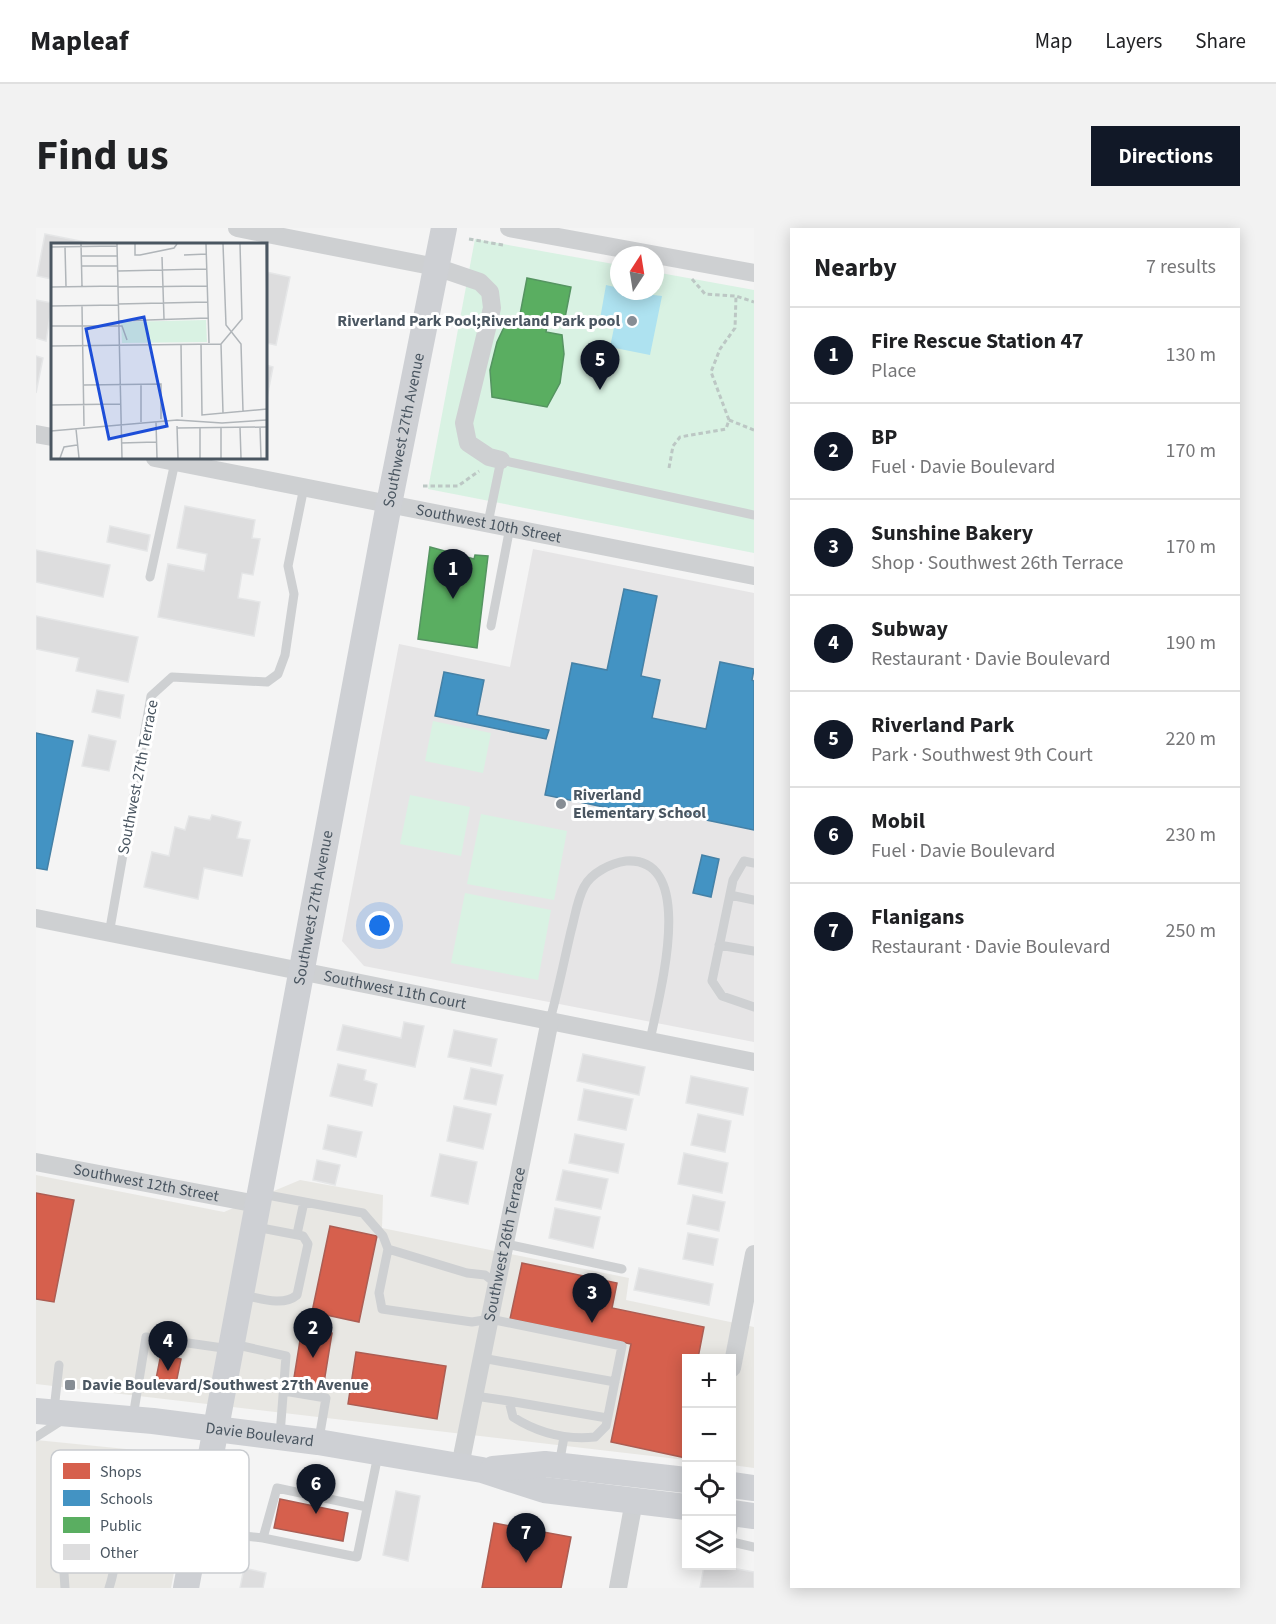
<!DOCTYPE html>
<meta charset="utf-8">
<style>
:root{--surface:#fff;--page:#f2f2f2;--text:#202124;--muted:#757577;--line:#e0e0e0;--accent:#111827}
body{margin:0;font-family:"Source Sans 3",sans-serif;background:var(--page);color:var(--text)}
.controls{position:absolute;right:18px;bottom:18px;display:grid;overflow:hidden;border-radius:0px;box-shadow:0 3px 15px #0003}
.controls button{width:54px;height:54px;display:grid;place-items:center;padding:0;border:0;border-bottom:2px solid var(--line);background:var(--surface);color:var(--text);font:30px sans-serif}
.compass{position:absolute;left:574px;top:18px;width:54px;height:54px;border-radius:50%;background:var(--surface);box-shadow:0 3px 15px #0003;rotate:12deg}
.you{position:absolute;left:344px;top:698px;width:21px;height:21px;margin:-15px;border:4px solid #fff;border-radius:50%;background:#1a73e8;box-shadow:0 0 0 9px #1a73e833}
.badge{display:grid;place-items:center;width:39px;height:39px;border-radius:50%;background:var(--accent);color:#fff;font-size:20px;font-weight:700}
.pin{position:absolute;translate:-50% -50px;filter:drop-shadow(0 2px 3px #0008)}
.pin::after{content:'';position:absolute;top:32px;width:21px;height:18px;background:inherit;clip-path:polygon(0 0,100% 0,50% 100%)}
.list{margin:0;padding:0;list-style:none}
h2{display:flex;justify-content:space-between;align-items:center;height:78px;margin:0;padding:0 24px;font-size:26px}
h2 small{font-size:20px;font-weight:400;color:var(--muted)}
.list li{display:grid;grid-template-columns:39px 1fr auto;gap:18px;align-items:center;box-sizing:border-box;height:96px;padding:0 24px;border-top:2px solid var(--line)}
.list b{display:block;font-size:22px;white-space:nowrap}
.list p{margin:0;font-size:20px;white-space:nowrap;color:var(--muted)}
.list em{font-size:20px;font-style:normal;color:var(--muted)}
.icon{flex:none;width:33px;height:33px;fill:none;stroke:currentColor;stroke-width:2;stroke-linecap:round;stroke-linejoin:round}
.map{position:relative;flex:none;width:718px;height:1360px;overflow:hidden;border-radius:0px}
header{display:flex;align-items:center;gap:36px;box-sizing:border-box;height:84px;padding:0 30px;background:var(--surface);border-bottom:2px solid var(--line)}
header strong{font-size:28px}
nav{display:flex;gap:33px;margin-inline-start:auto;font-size:21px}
.intro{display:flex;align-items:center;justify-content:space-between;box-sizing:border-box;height:144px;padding:0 36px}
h1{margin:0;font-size:42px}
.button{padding:15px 27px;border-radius:0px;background:var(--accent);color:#fff;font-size:21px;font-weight:700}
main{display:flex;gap:36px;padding:0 36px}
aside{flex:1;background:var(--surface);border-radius:0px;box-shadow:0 3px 15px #0003}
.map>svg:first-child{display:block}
</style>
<header>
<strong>Mapleaf</strong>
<nav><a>Map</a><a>Layers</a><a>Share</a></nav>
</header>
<div class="intro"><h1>Find us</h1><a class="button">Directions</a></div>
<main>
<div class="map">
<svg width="718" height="1360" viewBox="0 0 718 1360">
<rect width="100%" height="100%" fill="#f4f4f4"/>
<!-- commercial -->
<path fill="#e8e7e3" d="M0,947L188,984L264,952L347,967L346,1000L593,1050L590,1072L718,1099V1240L696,1237V1130H650V1232L0,1156Z
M0,1212L160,1228L135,1360H0Z"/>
<!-- education -->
<path fill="#e6e5e6" d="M497,321L718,365V814L328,738L306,713L363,416L474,439Z"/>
<!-- green -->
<path fill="#d9f2e3" d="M439,11L583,37V63H619V44L718,62V325L392,261Z
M397,493L455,505L447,545L389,533Z
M374,567L434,579L425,628L364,616Z
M445,586L531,603L518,672L431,656Z
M429,665L515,682L502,752L415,735Z"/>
<!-- water -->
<path fill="#aee2f0" d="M570,57L583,60V63L626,68L614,127L574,119L579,95L564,91Z"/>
<!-- shops -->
<path fill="#d6604d" stroke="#ac5d53" stroke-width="1.5" d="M0,965L38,972L18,1074L0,1071Z
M294,998L341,1008L323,1094L276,1084Z
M486,1035L581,1055L576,1080L668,1099L662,1130H650V1230L575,1214L595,1116L474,1091Z
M266,1100L296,1105L287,1161L257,1156Z
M320,1124L410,1138L401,1191L312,1176Z
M125,1126L145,1131L139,1160L119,1156Z
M244,1271L312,1285L307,1313L238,1300Z
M458,1295L535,1309L525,1360H446Z"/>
<!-- schools -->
<path fill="#4393c3" stroke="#4581a6" stroke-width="1.5" d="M588,361L621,368L605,448L624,452L616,490L670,501L684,434L718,441L716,452L718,453V602L603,578L602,586L509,567L536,435L571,442Z
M408,444L448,452L441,487L513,502L510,511L399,488Z
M0,505L37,513L11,642L0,640Z
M666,627L683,631L675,669L657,665Z"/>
<!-- public -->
<path fill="#5aae61" stroke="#559461" stroke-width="1.5" d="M491,50L535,59L528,95L512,92L510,104L526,107L528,126L524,155L511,179L456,169L454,142L461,114L470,95L482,97Z
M394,319L438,331L439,327L452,328L441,420L382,411Z"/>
<!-- building -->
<path fill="#ddddde" stroke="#e5e6e7" stroke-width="1.5" d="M9,6L59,16H16V51L1,48Z
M230,44L254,49L240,117L230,115Z
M0,72L16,75L10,113L0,110Z
M0,128L7,130L0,165Z
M230,137L237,139L230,175Z
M149,278L219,292L216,310L224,311L217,347L206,345L202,370L224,374L218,408L122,389L132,336L168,343L171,326L141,320Z
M74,298L114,307L111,323L71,314Z
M0,322L74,337L67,369L0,354Z
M0,388L102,409L92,454L40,443L43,430L0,421Z
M61,462L88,467L84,490L56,484Z
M53,507L80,513L73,543L46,538Z
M176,587L205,594L201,610L214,612L206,648L168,640L162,671L108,659L116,624L133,628L139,599L149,602L153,588L174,592Z
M368,794L388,798L379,839L301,822L307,797L365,810Z
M418,802L461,811L455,838L412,829Z
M547,826L609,839L603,867L541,853Z
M302,836L330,842L328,852L341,856L336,878L294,868Z
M435,840L467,847L460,877L428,871Z
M655,848L712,860L707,887L650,875Z
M548,861L597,871L590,902L542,892Z
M418,878L455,886L447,921L411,913Z
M662,886L695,893L689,924L655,917Z
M292,897L326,904L320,929L287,921Z
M539,906L588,916L582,945L533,935Z
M648,925L692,935L686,965L642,956Z
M404,926L441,934L432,976L395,968Z
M281,932L304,937L299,957L277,952Z
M527,942L572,951L565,981L520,972Z
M657,967L689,974L683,1003L651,996Z
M519,980L564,989L557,1020L513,1010Z
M652,1005L682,1011L677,1037L647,1031Z
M603,1040L677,1056L673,1077L598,1062Z
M360,1263L384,1268L372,1333L347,1327Z
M668,1338H685L718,1344V1360H664Z
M208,1340L230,1345L227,1360H204Z"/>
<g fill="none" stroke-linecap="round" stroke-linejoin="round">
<!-- path -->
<path stroke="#bcc7c4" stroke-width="3" stroke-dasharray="4.5 3" stroke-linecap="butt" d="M433,11L467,17
M656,51L669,66L699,68
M693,192L718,202
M633,240L637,218L644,209L690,201L693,192L675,144L684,121L699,100L700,68L718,74
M387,258H422L443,243"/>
<!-- lane -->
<path stroke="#ced0d2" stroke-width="9" d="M452,295L465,232L718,287
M114,349L139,234
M455,398L474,299
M718,635L708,633L697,652L676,753L686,768L718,779
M694,667L718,672
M73,706L115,468L136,449L231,454L242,446L249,427L258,366L252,338L268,259
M683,717L718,723
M514,792C522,763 528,733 535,703C539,689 541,672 548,659C555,645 575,635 590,633C664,628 621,774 614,813
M226,966L327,985L347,1008L352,1021
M261,1006L268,974
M470,1016L586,1041
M207,1067C223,1070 247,1079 261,1067L272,1016L267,1008L220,999
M197,1116L250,1128L244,1207
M446,1130L579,1154
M248,1163L290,1170L283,1211
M439,1168L473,1173L477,1189C502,1205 529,1212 559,1209L570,1198L586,1118L454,1091L436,1094L346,1081L343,1065L352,1021L431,1045L449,1047L461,1056
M473,1173L571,1190
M18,1182L23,1137
M97,1189L110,1109L194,1121
M0,1209L28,1191
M523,1237L528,1209
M24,1286L29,1360
M162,1303L227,1310L241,1260L331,1279
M696,1305L699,1288
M227,1310L321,1329L342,1227
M696,1314L718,1319
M73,1360C84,1328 82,1293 91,1261"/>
<!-- street -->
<g stroke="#ced0d2" stroke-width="18">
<path d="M201,0L400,39L444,54L454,64L456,80L428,195L432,215L453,229L465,232"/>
<path d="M473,0L718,45"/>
<path d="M0,206L16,209"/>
<path id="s1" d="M119,230L718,348"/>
<path id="s2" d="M0,690L718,834"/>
<path id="s3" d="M0,934L221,976"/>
<path d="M696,1140L718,1026"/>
<path id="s4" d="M424,1238L514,792"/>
<path d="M582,1360L598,1273"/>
</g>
<!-- secondary -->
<g stroke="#ced0d4" stroke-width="26">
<path id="s5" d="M0,1183L117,1193L282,1214L446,1242L508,1262L650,1279"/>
<path d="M457,1241L509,1236L650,1252"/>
<path d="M696,1257L718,1260"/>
<path d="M696,1285L718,1288"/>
<path id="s6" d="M150,1360L353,276L408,0"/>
</g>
</g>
<!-- markers -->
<g fill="#868d94" stroke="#fff" stroke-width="2">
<circle cx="596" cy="93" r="6"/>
<circle cx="525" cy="576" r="6"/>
<rect x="28" y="1151" width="12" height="12" rx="3"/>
</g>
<g text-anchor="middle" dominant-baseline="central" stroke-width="6" stroke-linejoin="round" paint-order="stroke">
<!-- poi labels -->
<g font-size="16" font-weight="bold" fill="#4a5661" stroke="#fff" text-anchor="start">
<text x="584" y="93" text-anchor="end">Riverland Park Pool;Riverland Park pool</text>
<text x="537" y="567">Riverland<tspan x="537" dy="18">Elementary School</tspan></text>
<text x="46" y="1157">Davie Boulevard/Southwest 27th Avenue</text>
</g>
<!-- street labels -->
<g font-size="16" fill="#4a5661" stroke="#fff">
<text stroke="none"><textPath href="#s6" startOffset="1178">Southwest 27th Avenue</textPath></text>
<text stroke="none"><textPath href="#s1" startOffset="340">Southwest 10th Street</textPath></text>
<text transform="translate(102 549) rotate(-79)">Southwest 27th Terrace</text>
<text stroke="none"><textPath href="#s6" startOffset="692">Southwest 27th Avenue</textPath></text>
<text stroke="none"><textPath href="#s2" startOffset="366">Southwest 11th Court</textPath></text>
<text stroke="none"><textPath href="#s3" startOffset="112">Southwest 12th Street</textPath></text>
<text stroke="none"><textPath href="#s4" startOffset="226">Southwest 26th Terrace</textPath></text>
<text stroke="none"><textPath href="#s5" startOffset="225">Davie Boulevard</textPath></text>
</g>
</g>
<!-- overview -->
<g transform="translate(15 15)">
<rect width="216" height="216" fill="#f4f4f4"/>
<path d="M155,77L156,99L71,100L70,79Z" fill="#d9f2e3"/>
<path fill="none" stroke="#b0b5b9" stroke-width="1.5" d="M30,1L31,43M66,1L71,215M84,1V12H89L123,5L126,1M155,1L158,100M172,1L175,82L190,101L192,168M215,1L216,61M0,4L66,3M14,4L15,43M133,12L156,11M30,13H67M111,14L113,76M30,23H67M67,28L156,26M0,44L67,43M67,44L156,43M67,61L157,59M0,63L67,62M31,63L33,183M67,78L157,75M0,83H71L76,97M130,101L131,174M150,101L151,172L216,166M0,103L170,101M90,141V179M33,142L110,141V176M0,162L69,161M172,170L170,101L191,76L189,1M105,179L106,215M126,183L127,215M149,184V215M189,184L190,215M209,184L210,215M126,185L216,184M170,185V215M25,186L28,215M0,188L126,177L171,180L216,177M70,200L105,199M9,215L13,204L26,202"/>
<path fill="#1d4ed8" fill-opacity="0.15" stroke="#1d4ed8" stroke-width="3" d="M93,74L116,183L58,196L35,86Z"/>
<rect width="216" height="216" fill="none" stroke="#4a5661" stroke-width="3"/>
</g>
<!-- legend -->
<rect x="15" y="1222" width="198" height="123" rx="9" fill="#fff" stroke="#c9ccd0" stroke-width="1.5"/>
<rect x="27" y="1235" width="27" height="16" fill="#d6604d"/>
<rect x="27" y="1262" width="27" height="16" fill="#4393c3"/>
<rect x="27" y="1289" width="27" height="16" fill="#5aae61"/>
<rect x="27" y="1316" width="27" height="16" fill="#ddddde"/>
<g font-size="16" fill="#4a5661">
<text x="64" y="1249">Shops</text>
<text x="64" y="1276">Schools</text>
<text x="64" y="1303">Public</text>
<text x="64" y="1330">Other</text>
</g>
</svg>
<div class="controls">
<button>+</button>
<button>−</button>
<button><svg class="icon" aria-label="locate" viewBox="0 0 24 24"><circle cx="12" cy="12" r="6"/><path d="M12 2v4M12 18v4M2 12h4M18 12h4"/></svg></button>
<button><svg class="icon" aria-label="layers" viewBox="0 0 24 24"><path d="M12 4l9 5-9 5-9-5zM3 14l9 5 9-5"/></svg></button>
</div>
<svg class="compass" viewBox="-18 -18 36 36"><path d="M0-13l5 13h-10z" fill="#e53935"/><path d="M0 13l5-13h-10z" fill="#757577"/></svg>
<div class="you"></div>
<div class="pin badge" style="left:417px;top:371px">1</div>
<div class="pin badge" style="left:277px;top:1130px">2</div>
<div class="pin badge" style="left:556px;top:1095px">3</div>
<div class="pin badge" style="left:132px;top:1143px">4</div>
<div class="pin badge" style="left:564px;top:162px">5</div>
<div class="pin badge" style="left:280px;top:1286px">6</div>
<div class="pin badge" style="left:490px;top:1335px">7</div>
</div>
<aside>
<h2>Nearby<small>7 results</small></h2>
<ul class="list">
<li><span class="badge">1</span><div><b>Fire Rescue Station 47</b><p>Place</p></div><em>130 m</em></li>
<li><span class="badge">2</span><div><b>BP</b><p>Fuel · Davie Boulevard</p></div><em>170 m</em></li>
<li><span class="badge">3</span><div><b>Sunshine Bakery</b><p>Shop · Southwest 26th Terrace</p></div><em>170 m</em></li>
<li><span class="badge">4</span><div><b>Subway</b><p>Restaurant · Davie Boulevard</p></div><em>190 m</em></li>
<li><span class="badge">5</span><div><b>Riverland Park</b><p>Park · Southwest 9th Court</p></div><em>220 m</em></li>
<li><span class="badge">6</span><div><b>Mobil</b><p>Fuel · Davie Boulevard</p></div><em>230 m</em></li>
<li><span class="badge">7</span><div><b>Flanigans</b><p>Restaurant · Davie Boulevard</p></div><em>250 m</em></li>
</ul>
</aside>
</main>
